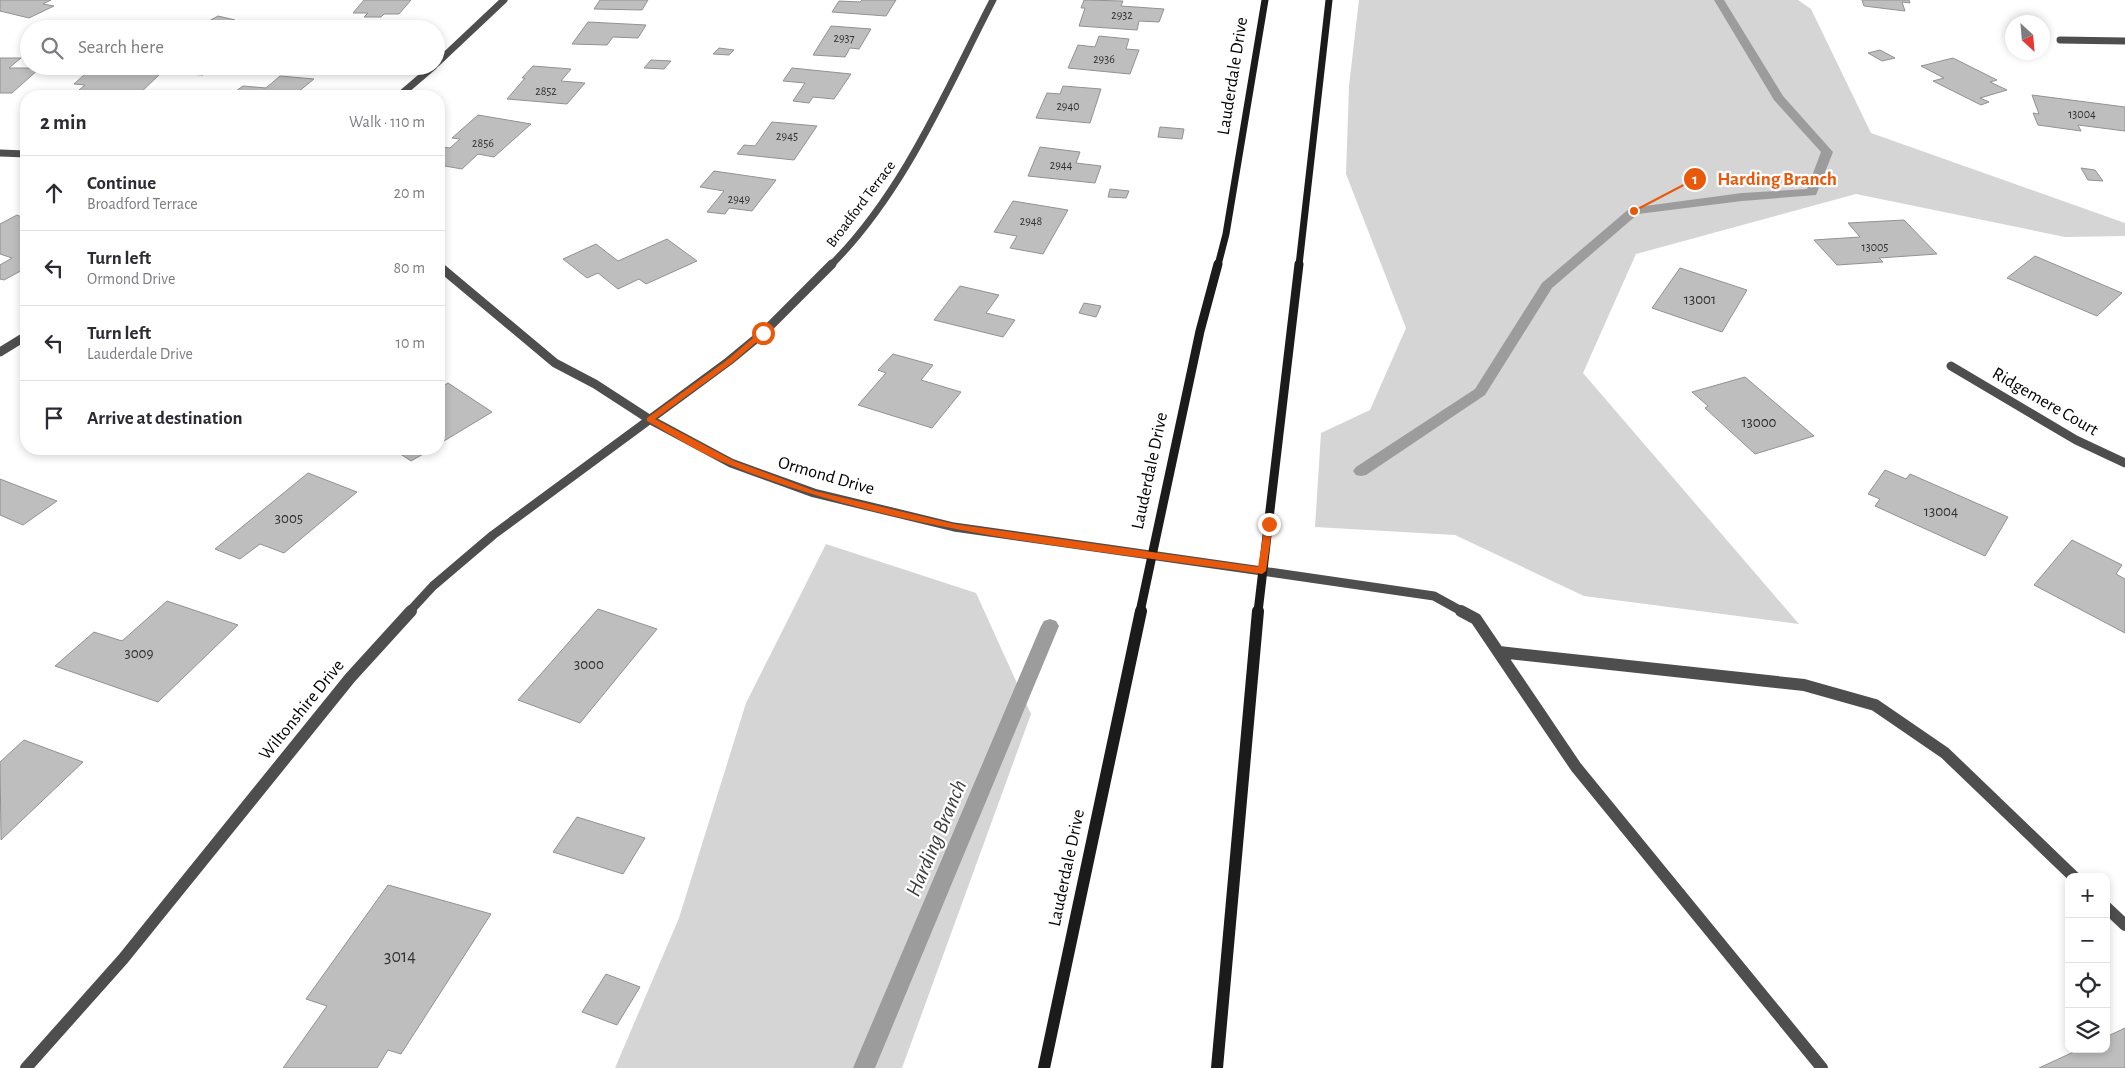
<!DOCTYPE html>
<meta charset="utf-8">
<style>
:root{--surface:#fff;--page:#f2f2f3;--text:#2b2b33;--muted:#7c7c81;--line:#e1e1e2}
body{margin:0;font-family:"Alegreya Sans",sans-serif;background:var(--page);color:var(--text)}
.controls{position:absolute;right:15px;bottom:15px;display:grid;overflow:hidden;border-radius:10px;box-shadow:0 2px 8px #0003}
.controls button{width:45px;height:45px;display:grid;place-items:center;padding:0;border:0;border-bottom:1px solid var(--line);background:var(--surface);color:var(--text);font:25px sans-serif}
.compass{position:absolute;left:2005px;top:15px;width:45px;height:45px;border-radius:50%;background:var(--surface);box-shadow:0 2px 8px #0003;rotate:154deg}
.stop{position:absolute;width:15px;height:15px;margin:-11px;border:4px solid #ea580c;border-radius:50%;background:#fff}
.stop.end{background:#ea580c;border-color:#fff;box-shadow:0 1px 5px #0008}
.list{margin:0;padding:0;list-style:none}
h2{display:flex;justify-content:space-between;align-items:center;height:65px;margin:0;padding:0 20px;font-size:21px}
h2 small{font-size:16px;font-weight:400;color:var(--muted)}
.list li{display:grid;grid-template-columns:32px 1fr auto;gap:15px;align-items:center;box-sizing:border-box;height:75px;padding:0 20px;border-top:1px solid var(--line)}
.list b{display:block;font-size:19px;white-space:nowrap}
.list p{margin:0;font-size:16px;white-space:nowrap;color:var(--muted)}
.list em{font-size:16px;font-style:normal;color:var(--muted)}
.icon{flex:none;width:28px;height:28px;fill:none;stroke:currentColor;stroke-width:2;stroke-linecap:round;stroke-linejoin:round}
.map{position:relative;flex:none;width:2125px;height:1068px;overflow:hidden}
.search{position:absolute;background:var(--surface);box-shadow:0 2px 8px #0003;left:20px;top:20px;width:425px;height:55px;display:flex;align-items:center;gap:12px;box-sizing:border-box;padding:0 18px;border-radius:28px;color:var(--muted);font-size:19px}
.panel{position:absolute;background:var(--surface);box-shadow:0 2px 8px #0003;left:20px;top:90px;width:425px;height:365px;border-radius:20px}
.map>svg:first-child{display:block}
</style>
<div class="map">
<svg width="2125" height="1068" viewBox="0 0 2125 1068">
<rect width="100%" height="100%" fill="#fff"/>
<!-- green -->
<path fill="#d5d5d5" d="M1359,0H1798L1811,9L1871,133L2125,223V236L2065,237L1856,194L1636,254L1583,373L1799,624L1584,596L1455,535L1315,527L1321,433L1370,410L1406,328L1346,174L1349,86Z
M826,544L976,593L1031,714L902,1068H615L679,918L746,703Z"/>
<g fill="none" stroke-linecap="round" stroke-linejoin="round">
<!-- stream -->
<path fill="#9c9c9c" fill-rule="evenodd" d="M1714,0H1724L1783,96L1833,152L1816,195L1742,201L1638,214L1552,288L1485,395L1366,475L1361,476L1356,475L1353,471L1356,467L1475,389L1542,283L1630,208L1742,193L1807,189L1821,152L1774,100Z
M1050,619L1056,621L1059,626L875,1068H853L1041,626L1044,621Z"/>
</g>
<!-- building -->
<path fill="#bebebe" stroke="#929292" d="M0,0H51L43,4L54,6L29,18L0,11Z
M364,0H411L399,14H384L381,17H364L368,13H353Z
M600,0H648L642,10L594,9Z
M862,0H896L886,16L832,12L839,1L860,2Z
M1084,0L1123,1L1121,6L1164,9L1159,22L1139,21L1137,30L1079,26L1085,8H1081Z
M1862,0H1909L1910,3L1902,2L1905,11L1864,6Z
M218,16L235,20L218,29L198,27Z
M588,22L646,25L638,38L613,37L607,45L572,44Z
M831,26L871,29L859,49L850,48L845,57L813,55Z
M1099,36L1129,39L1126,49L1139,50L1130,74L1068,68L1078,45L1095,47Z
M719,48L734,50L729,55L713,54Z
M1880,50L1895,58L1882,61L1868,53Z
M0,58H21L9,68H40L12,93H0Z
M1953,58L1997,80L1990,82L2007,90L1980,98L1989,102L1981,105L1933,81L1944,78L1921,66Z
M651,60L671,61L664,69L644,68Z
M107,66H134L127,73H161L137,96H72L85,85L74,84L85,74H98Z
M198,66H213L203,75L189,74Z
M533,66L571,69L561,81L585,83L567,104L507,99L525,78H522Z
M792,68L851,74L834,99L813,97L809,103L793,101L805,83L783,81Z
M280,76L314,79L293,96H229L243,86L266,88Z
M1063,86L1101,89L1090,123L1036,118L1047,93L1060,94Z
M2032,95L2125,107V131L2078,125L2081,131L2038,125L2033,113L2039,114Z
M478,115L531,124L494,157L478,154L462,169L439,165V149L442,147L450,148L460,139L452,138Z
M772,122L817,126L794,160L737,154L744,145L755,146Z
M1160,127L1184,129L1182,139L1158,137Z
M1040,147L1080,152L1076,163L1101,166L1095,183L1028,176Z
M2081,168L2095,170L2103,181L2088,180Z
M714,171L776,180L752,211L729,208L725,214L707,212L724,191L700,187Z
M1110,189L1129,191L1126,198L1108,197Z
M1013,201L1068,210L1043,254L1010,248L1017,236L994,232Z
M17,215L26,219V268L4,280L0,279V265L12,258L0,254V224Z
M1904,220L1937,254L1879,258L1883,262L1837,265L1814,240L1860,237L1848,223Z
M667,239L697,261L646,284L639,279L618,289L598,273L587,278L563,259L596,244L618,261Z
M2035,256L2122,293L2097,316L2007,278Z
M1680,268L1747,290L1722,332L1652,308Z
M960,286L999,295L986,313L1015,320L1003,337L934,320Z
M1084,303L1101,306L1096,317L1079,313Z
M893,354L933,365L921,380L961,392L932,428L858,405L886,373L878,370Z
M1745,377L1814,436L1755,454L1705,408L1708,406L1692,392Z
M448,383L492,412L439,444V388Z
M393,449H432L411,461Z
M1885,470L1906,479L1910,474L2008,517L1985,556L1875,506L1880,499L1868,494Z
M308,473L357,492L284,553L260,544L240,559L215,549Z
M0,479L57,501L23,525L0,515Z
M2072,540L2122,565L2116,574L2125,579V633L2034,585Z
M167,601L238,625L158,702L55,666L94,632L122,641Z
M598,609L657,629L580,723L518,700Z
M24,740L83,762L1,840L0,762Z
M577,817L645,838L623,874L553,852Z
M388,885L491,914L401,1054L388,1050L377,1068H283L327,1006L306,999Z
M606,974L640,987L617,1025L582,1012Z
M2125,1028V1068H2039L2080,1049H2106V1037Z"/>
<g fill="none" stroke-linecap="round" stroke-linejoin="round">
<!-- lane-far1 -->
<path stroke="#4e4e4e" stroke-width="9" d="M1262,571L1434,596L1463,612"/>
<!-- lane -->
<path stroke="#4e4e4e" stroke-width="12" d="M1461,611L1476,619L1576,767L1822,1068
M1499,652L1804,685L1875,705L1945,753L2074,877
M2106,907L2125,925"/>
<!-- street-far2 -->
<path stroke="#4e4e4e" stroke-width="7" d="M2060,40L2125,41
M436,64L504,0
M399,96L434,66
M0,153L26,154
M831,265C904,192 946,91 993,0"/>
<!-- street-far1 -->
<path stroke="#4e4e4e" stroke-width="9" d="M439,266L555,363L595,384L649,419L731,463L814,493L954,527L1262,571
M0,352L26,336
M1951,366L2076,440L2125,463
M409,612L433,586L493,535L729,361L763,333L832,264"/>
<!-- street -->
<path stroke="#4e4e4e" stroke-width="12" d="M26,1068L123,959L350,678L411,611"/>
<!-- secondary-far2 -->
<path stroke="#1b1b1b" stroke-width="7" d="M1218,265L1226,234L1265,0
M1299,265L1329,0"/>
<!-- secondary-far1 -->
<path stroke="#1b1b1b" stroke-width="9" d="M1140,612L1200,331L1218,264
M1258,612L1299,264"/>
<!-- secondary -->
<path stroke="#1b1b1b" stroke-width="12" d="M1044,1068L1141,611
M1217,1068L1258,611"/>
</g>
<!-- route -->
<path fill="#ea580c" d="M761,331L767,333L732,363L655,419L734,461L815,491L954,524L1258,567L1265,524L1269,521L1273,524L1266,571L1262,574C1083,548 899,534 730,465C701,454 674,436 647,421V418L727,360Z"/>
<g text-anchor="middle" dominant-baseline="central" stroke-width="4.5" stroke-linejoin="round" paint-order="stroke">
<!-- far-number labels -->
<g font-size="12" fill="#303030">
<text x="1122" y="15">2932</text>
<text x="844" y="38">2937</text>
<text x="1104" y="59">2936</text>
<text x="546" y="91">2852</text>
<text x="1068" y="106">2940</text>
<text x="2082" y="114">13004</text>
<text x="787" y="136">2945</text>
<text x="483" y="143">2856</text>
<text x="1061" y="165">2944</text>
<text x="739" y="199">2949</text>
<text x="1031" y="221">2948</text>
<text x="1875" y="247">13005</text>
</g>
<!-- far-street labels -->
<g font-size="15" fill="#000" stroke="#fff">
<text transform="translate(861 204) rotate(-53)">Broadford Terrace</text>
</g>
<!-- number labels -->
<g font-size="15" fill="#303030">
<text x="1700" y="299">13001</text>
<text x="1759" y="422">13000</text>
<text x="1941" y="511">13004</text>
<text x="289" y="518">3005</text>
<text x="139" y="653">3009</text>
<text x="589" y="664">3000</text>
</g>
<!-- street labels -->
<g font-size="18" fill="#000" stroke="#fff">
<text transform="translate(1233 76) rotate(-81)">Lauderdale Drive</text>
<text transform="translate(2045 402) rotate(30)">Ridgemere Court</text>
<text transform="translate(1150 471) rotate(-78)">Lauderdale Drive</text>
<text transform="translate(826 476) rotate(16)">Ormond Drive</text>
<text transform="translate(302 710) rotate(-51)">Wiltonshire Drive</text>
<text transform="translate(1067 868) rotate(-78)">Lauderdale Drive</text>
</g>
<!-- near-number labels -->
<g font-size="18" fill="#303030">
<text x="400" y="957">3014</text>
</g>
<!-- near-water labels -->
<g font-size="22" font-style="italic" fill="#3d3d3d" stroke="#fff">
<text transform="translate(936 838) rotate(-67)">Harding Branch</text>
</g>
</g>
<!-- callouts -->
<path fill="none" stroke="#e8590c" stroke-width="2" d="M1634 211L1695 179"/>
<g fill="#e8590c" stroke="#fff" stroke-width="2">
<circle cx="1634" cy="211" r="5"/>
<circle cx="1695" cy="179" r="12"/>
</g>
<g font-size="15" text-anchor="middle" font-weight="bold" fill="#fff">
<text x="1695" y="184">1</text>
</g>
<g font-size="19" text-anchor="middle" font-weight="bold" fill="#e8590c" stroke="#fff" stroke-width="4.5" stroke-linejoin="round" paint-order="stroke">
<text x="1777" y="185">Harding Branch</text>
</g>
</svg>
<div class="controls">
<button>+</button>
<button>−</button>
<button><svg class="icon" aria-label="locate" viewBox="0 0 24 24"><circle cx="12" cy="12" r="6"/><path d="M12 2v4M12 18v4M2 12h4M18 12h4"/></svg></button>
<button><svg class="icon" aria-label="layers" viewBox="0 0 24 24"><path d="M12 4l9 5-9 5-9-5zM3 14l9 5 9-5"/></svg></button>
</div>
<svg class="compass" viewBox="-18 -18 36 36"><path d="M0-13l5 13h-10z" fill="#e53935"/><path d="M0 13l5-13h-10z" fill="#7c7c81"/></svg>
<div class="stop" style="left:763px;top:333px"></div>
<div class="stop end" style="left:1269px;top:524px"></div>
<div class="search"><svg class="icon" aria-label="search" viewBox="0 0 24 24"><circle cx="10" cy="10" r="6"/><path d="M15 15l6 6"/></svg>Search here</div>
<section class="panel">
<h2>2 min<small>Walk · 110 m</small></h2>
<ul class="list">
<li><svg class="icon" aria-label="ahead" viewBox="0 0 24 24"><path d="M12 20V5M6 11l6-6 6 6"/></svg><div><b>Continue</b><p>Broadford Terrace</p></div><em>20 m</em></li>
<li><svg class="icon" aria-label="left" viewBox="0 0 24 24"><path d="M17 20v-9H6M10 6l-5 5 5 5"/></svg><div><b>Turn left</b><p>Ormond Drive</p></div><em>80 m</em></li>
<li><svg class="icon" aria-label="left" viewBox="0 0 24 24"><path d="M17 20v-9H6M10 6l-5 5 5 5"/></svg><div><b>Turn left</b><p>Lauderdale Drive</p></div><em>10 m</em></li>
<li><svg class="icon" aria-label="arrive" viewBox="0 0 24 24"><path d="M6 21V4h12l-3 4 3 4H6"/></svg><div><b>Arrive at destination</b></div></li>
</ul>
</section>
</div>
